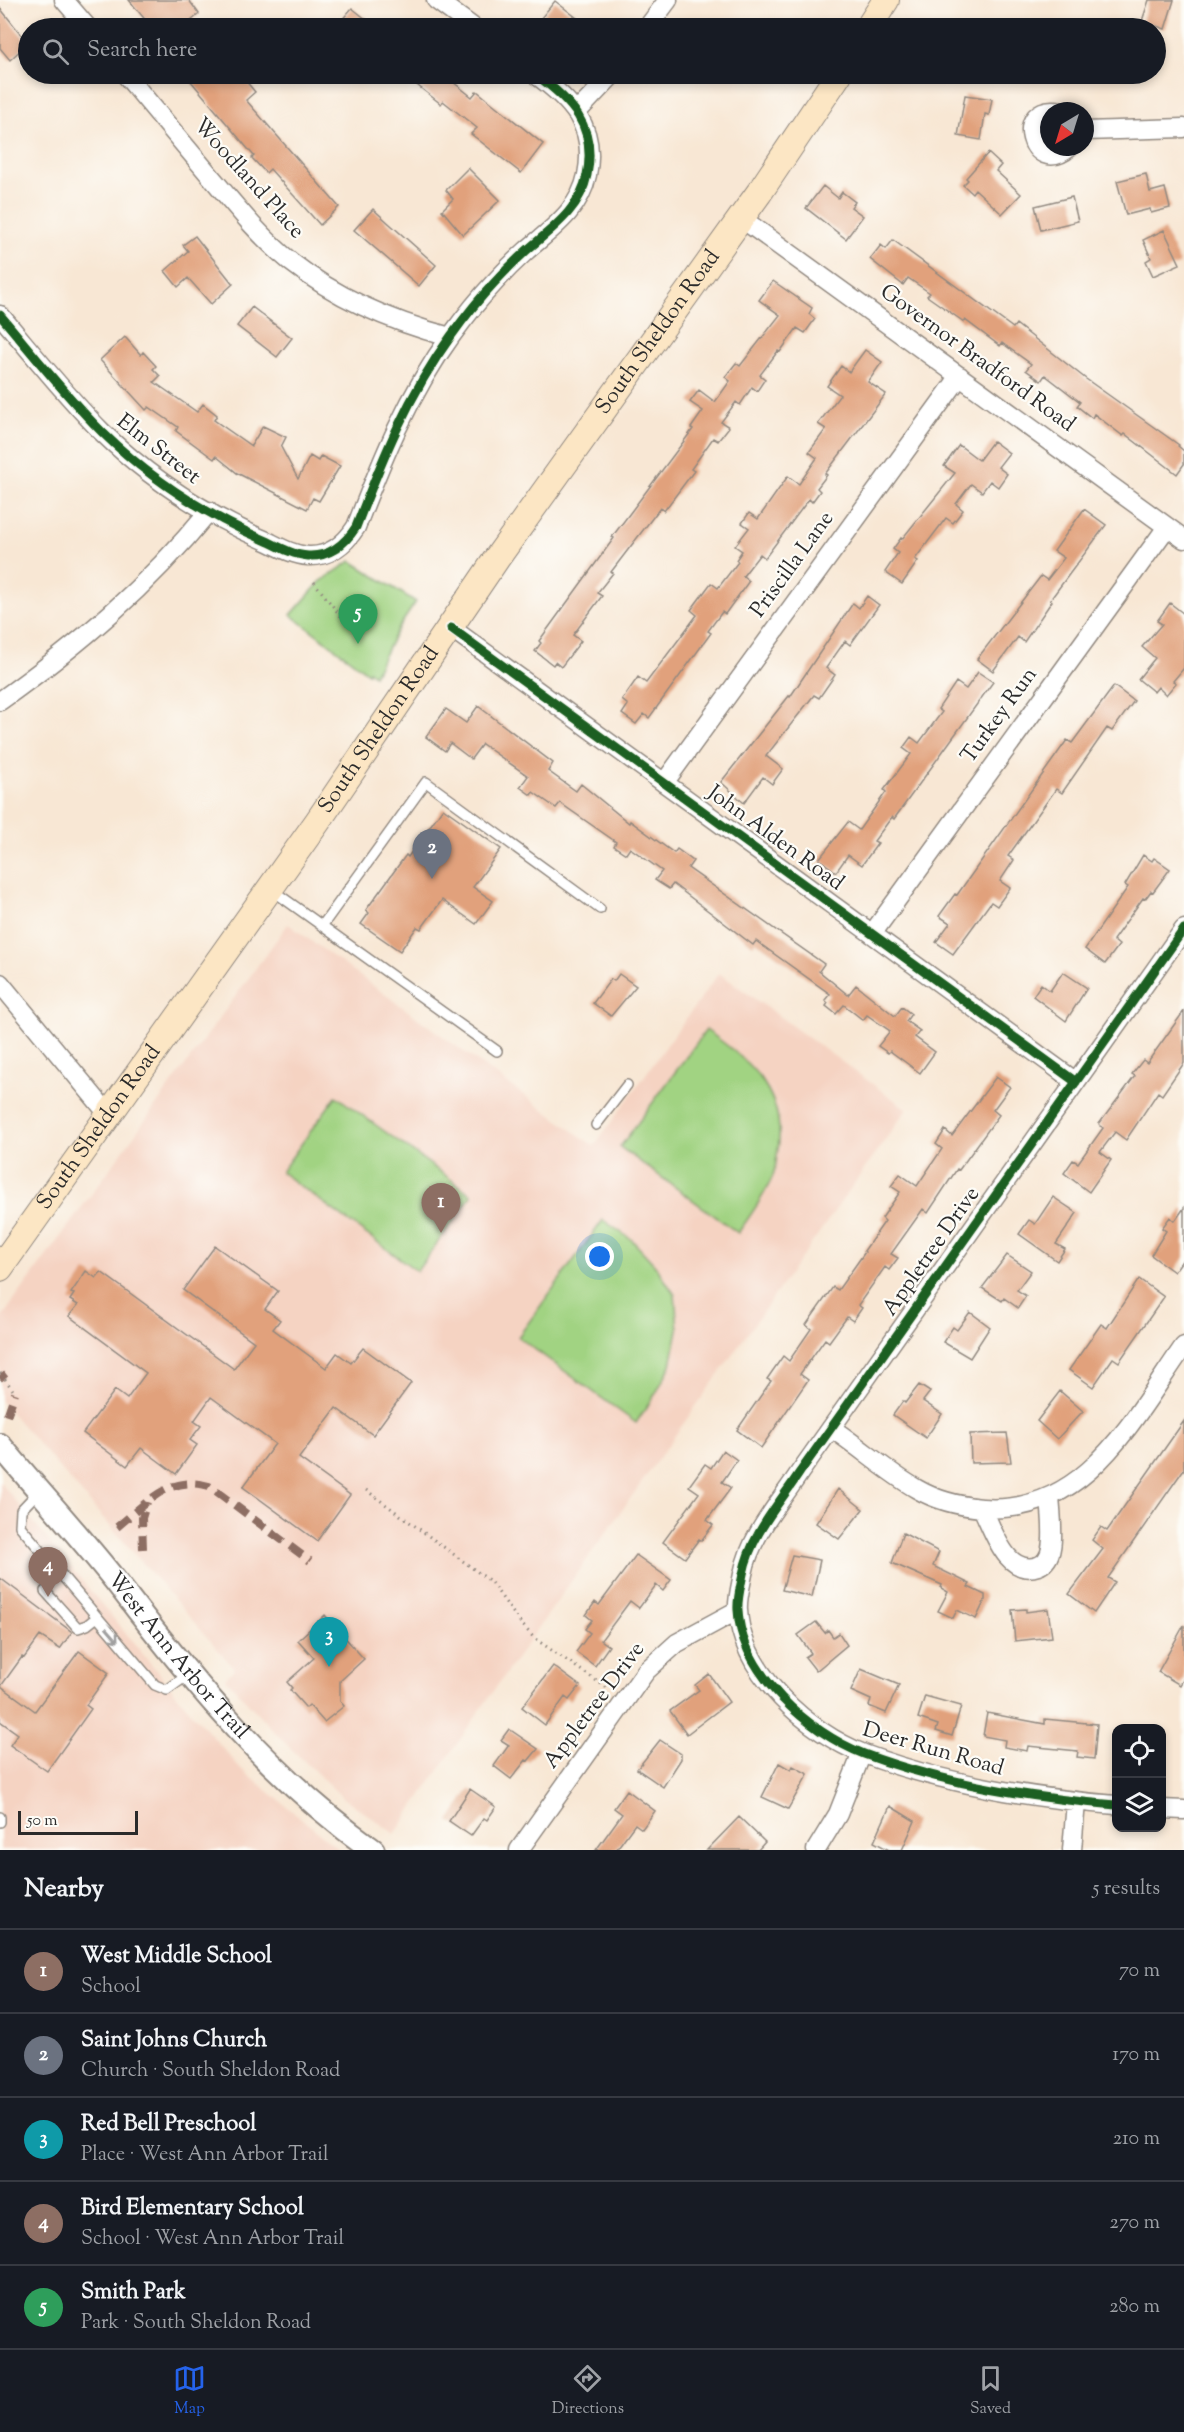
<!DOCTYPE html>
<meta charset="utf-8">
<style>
:root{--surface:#171b24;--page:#20242c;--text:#f1f3f6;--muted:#9ea1a6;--line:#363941;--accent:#2563eb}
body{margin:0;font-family:"Sorts Mill Goudy",serif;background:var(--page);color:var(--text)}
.controls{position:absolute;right:18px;bottom:18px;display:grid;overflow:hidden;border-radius:12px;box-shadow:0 3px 9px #0003}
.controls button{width:54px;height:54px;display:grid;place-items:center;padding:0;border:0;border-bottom:2px solid var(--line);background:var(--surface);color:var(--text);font:30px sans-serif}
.compass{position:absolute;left:1040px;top:102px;width:54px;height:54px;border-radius:50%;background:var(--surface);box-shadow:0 3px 9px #0003;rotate:218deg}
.scale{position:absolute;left:18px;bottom:15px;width:120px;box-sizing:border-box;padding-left:6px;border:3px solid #2b2b2b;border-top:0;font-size:16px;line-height:21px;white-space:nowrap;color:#2b2b2b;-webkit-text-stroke:4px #fdfcf7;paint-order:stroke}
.you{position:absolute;left:600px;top:1257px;width:21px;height:21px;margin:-15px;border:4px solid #fff;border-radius:50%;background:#1a73e8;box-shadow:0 0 0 9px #1a73e833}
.badge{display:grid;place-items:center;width:39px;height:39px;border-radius:50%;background:var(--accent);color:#fff;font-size:20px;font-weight:700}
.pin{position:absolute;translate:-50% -50px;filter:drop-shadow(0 2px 3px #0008)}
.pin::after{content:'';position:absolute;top:32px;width:21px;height:18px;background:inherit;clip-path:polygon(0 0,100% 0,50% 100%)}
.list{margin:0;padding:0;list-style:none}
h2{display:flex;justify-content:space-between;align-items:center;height:78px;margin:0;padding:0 24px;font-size:26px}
h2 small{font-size:20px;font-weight:400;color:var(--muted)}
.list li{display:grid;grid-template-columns:39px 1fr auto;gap:18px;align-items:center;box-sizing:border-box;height:84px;padding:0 24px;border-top:2px solid var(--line)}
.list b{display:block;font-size:22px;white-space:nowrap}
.list p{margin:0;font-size:20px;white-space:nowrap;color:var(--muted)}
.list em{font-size:20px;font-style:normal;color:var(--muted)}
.icon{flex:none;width:33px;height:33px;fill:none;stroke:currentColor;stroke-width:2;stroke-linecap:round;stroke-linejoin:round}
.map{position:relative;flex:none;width:1184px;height:1850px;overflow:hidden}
.search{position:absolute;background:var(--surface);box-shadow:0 3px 9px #0003;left:18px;right:18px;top:18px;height:66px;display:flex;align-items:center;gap:15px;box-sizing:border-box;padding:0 21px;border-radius:33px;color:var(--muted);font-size:22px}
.sheet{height:498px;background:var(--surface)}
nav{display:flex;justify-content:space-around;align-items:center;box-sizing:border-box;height:84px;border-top:2px solid var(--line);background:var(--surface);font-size:16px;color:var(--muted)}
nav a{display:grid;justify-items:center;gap:3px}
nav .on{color:var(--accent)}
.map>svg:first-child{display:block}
</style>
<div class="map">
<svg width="1184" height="1850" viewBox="0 0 1184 1850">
<rect width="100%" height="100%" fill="#fdfcf7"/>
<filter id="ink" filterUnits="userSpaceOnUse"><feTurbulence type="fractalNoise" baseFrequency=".0167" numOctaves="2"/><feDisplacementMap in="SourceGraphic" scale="12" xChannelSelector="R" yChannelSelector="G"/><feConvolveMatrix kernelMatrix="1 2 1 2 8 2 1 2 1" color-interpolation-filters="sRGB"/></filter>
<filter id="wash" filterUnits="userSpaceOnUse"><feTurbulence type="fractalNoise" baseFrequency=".008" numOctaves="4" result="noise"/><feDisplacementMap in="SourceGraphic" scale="24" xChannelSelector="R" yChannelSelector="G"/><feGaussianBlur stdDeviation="1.35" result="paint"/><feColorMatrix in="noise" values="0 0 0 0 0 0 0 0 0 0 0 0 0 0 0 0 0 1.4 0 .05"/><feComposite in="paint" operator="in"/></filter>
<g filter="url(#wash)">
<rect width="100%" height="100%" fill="#f8e7d4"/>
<!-- built -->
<path fill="#f5d3c2" d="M288,924L594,1146L719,973L907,1109L492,1693L395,1834L341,1796L284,1742L225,1678L235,1669L0,1400V1320Z
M0,1482L191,1712L241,1769L340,1850H0Z"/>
<!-- green -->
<path fill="#a1d382" stroke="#667f56" stroke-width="1.5" d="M351,561L416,602L397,630L374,675L369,671L368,673L291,615L320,582Z
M706,1030C751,1061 789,1095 777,1156C776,1163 775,1171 772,1178C763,1198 751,1215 738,1233L620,1147Z
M336,1096L472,1195L417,1271L281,1172Z
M603,1220L632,1240L655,1265L675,1295L678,1330L671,1365L656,1393L636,1423L518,1337Z"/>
<g id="blocks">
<!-- building -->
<path fill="#e1a17b" d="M129,0H189L199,14L183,28H152Z
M1149,0H1174L1165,29L1142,21Z
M555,1L590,28H555L541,18Z
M0,8L28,43L10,60L0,48Z
M352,8L377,28H335Z
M185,74H219L223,79L230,74H240L255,92L246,100L339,207L320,225L270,169L266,173L252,158L254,156Z
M420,74H443L472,97L477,91L543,144L521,173L471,134L477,128L443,101L441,104L413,82Z
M965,95L992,99L989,115L985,114L981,140L958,136Z
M988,153L1001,165L996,171L1021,194L1002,214L975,189L972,193L963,185L968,180L966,178Z
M468,168L500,200L463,235L442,210L453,199L446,190Z
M1146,174L1150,192L1165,188L1170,208L1151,213L1150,209L1126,215L1117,181Z
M823,186L838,198L842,192L855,202L851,207L863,216L846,239L806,208Z
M1072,197L1078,221L1041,230L1035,206Z
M373,209L436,265L419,286L354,230Z
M1164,230L1180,264L1153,276L1146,261L1151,258L1143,240Z
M195,236L233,284L211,304L188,278L178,287L165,271L188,251L183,245Z
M893,240L1013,328L1016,324L1086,379L1179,445L1178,446L1184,451V464L1177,474L1125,434L1123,436L1094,414L1092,418L1077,406L1080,402L1045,375L1041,381L1026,370L1031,364L1002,343L1000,346L965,320L964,322L927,296L930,293L908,278L903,285L870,259L881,245L886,249Z
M773,281L812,308L809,314L815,319L805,333L797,328L780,352L778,351L760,375L765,379L757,391L752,387L740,405L736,402L721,422L729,427L718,441L713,438L691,469L694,471L664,511L660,508L611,572L613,573L597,593L602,596L573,635L581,641L561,667L555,662L553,665L535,651L541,643L539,641L614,538L612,537L693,429L691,428L703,411L690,402L699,390L715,402L730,381L725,377L736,363L740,366L780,315L759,300Z
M252,307L292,338L277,357L237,326Z
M125,337L141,355L143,352L156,366L153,369L160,376L154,382L197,412L203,404L217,415L214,420L251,446L263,426L286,437L281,447L298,479L310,456L318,461L321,456L340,466L319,501L313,498L307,509L237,473L216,456L214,459L176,431L178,427L149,407L146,410L100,360Z
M865,350L882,362L868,382L886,394L825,474L827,475L817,488L820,491L812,502L809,499L765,558L760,554L743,576L749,581L725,614L722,612L708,631L711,633L649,718L644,714L636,724L622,714L628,705L622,700L638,677L646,683L697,615L691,610L711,583L718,588L738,562L736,560L742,551L735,546L749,528L742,523L749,513L758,519L788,476L799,484L817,458L809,452L826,429L818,424L840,395L827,386L841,366L849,372Z
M993,441L1009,453L998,467L1007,474L998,487L990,481L982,492L971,484L956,504L963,510L953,523L946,518L915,559L918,561L902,584L885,572L898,553L893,549L901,538L902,539L955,473L944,466L959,445L979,460Z
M1084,509L1106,525L1050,600L1052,601L1024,642L1018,637L993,671L977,659L1041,576L1047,580L1064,558L1054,551Z
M867,596L879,605L850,645L845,641L826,668L835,675L819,698L814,695L766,756L783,769L772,784L763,777L744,803L721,782L789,696L790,697L853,603L859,608Z
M1170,603L1184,614V668L1173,681L1176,683L1166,695L1158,687L1154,692L1138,679L1155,658L1142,647L1162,624L1157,621Z
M978,672L993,682L894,819L892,817L874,841L878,843L862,865L848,855L836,872L819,859L848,822L859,830L886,792L884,790L911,754L903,748L911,737L919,743L942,712L938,709L956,682L966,689Z
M1114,686L1134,701L1112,731L1107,728L1062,793L1056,789L1008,856L1014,860L1000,881L1010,888L997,906L991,902L953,954L936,942L950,923L939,916L955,894L957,895L1067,740L1072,743Z
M478,706L553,763L548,771L576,791L581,784L629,823L630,821L674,853L677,849L693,861L688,868L824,964L819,971L848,995L856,985L895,1016L902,1007L911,1014L906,1021L920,1031L915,1037L935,1052L920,1073L890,1051L888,1053L878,1046L890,1031L867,1015L863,1020L844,1005L836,1014L826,1006L828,1003L825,1000L830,994L756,941L753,945L673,884L669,889L655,880L662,871L630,848L626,854L614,846L616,842L560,803L556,808L533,792L531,795L520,787L528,776L482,744L471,759L450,743L445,751L426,737L446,709L466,723Z
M443,808L501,849L473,887L493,901L476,924L442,900L421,929L417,927L400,951L361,924L369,913L366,910L406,855L408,857Z
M1143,855L1152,861L1154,858L1170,869L1153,892L1151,891L1145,899L1143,898L1113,940L1119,945L1105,964L1085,949L1128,887L1125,885Z
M1063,972L1087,988L1066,1021L1033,996L1041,984L1050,991Z
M619,974L636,986L611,1016L593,1003L611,979L614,981Z
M1184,1011V1063L1162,1095L1158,1092L1126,1140L1115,1132L1100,1152L1111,1160L1089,1192L1064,1173L1073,1160L1078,1163L1103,1128L1099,1124L1135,1076L1132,1074L1143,1060L1147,1063Z
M996,1077L1010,1087L993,1110L999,1115L959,1170L957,1169L928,1213L923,1209L891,1254L898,1258L889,1270L885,1267L858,1305L862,1308L853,1321L847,1317L829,1342L825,1339L800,1374L808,1380L761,1448L737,1430L771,1381L767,1379L783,1356L789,1361L811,1329L806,1325L833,1287L838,1290L865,1252L864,1251L885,1221L882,1218L900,1192L891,1186L900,1174L917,1186L942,1149L936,1144L945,1130L952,1136Z
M1053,1197L1077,1213L1056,1244L1065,1249L1057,1261L1019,1234L1029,1220L1035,1224Z
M1184,1208V1258L1174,1272L1151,1255L1166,1231L1162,1228L1170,1217L1175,1221Z
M215,1246L278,1291L265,1309L280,1320L273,1329L326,1368L337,1353L351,1363L363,1348L411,1383L373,1435L336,1408L299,1458L350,1495L317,1541L243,1487L275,1444L211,1397L194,1421L201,1426L190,1440L197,1445L176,1474L141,1448L127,1466L83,1433L115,1390L127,1399L146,1373L69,1316L78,1305L70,1300L74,1294L71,1293L86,1271L96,1278L101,1272L234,1369L254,1342L183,1290Z
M1007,1255L1031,1271L1017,1290L1026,1296L1018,1308L1004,1298L1002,1301L982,1288Z
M1139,1279L1164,1297L1119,1362L1113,1358L1093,1387L1069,1370L1101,1324L1107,1328Z
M970,1312L990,1327L970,1358L943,1342L953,1327L957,1330Z
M919,1385L930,1392L923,1401L942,1414L926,1438L893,1415L903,1401L905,1403Z
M1060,1391L1083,1411L1057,1439L1037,1421Z
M1184,1421V1469L1108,1578L1115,1582L1094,1613L1069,1594L1103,1549L1092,1540L1101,1527L1107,1531Z
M1007,1433L1011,1462L971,1463L970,1434Z
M723,1450L737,1460L722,1482L731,1488L707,1520L713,1525L701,1541L699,1539L685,1558L663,1542L699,1493L689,1486L705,1464L711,1468Z
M838,1489L863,1509L839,1539L816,1523Z
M903,1533L939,1552L933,1566L970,1584L968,1587L985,1595V1600L976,1619L957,1610L953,1618L938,1611L948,1592L941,1588L942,1585L892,1563Z
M636,1555L671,1580L663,1591L656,1585L639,1608L630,1601L601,1640L609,1646L595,1666L576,1652L590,1633L585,1629L592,1620L586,1615L595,1602L599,1605Z
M792,1555L820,1560L812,1597L782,1590Z
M0,1578L72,1632L60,1649L40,1636L24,1658L22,1657L1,1686L35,1711L79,1651L109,1673L86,1705L91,1709L47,1771L10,1745L18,1734L0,1721Z
M1026,1609V1612L1048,1609L1052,1637L1015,1641L1012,1610Z
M325,1615L364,1659L340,1681V1701L344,1706L324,1722L309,1705L306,1708L290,1690L292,1688L287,1682L314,1658L298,1640Z
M816,1622L825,1633L828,1630L833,1637L839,1633L847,1645L816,1671L805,1657L811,1653L798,1635Z
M1184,1625V1678L1180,1685L1158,1672Z
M553,1666L580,1686L569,1700L565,1697L545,1725L522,1707Z
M861,1669L899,1685L886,1713L869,1706L871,1700L851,1691Z
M709,1674L729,1702L687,1734L670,1711L699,1690L695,1685Z
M925,1696L961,1706L952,1736L936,1731L938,1725L918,1718Z
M987,1713L1045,1724V1719L1097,1724L1094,1759L1077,1757L1078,1751L1028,1746L1027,1751L1004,1747L1005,1740L983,1736Z
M509,1729L538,1749L528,1761L526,1760L511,1779L494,1766L509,1745L501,1740Z
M660,1740L681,1754V1759L663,1787L637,1769Z
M779,1763L791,1770L793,1766L808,1774L788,1809L762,1797Z
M470,1789L496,1807L487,1820L484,1818L471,1836L449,1821Z
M627,1790L655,1811L642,1829L635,1824L616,1850H596L622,1814L614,1808Z
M890,1806L915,1821L902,1850H889L874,1842Z
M739,1817L765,1842L758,1850H707Z"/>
</g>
</g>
<g filter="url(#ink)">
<use href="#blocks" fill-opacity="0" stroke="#928980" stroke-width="1.5"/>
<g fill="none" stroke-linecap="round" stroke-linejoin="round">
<!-- service casing -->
<g stroke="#928980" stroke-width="12">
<path id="service" d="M272,890L497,1051
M322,926L426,782L600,909
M596,1125L627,1085
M39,1491L21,1510L20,1526L155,1685L167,1690L189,1674
M45,1591L78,1628L87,1625L97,1617
M0,1817V1822"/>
</g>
<!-- minor casing -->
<g stroke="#928980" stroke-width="21">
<path id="minor" d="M64,0L88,28
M436,0L474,28
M647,28L668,0
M125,74C152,106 179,139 207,172C233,203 259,236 291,262C338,299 393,322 450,337
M1062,111C1010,100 1031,181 1070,147
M577,112L613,74
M1085,131L1184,128
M741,218L1184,539
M0,315C33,354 65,395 102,432C150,479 208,516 269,542C281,548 294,555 308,556C329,557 345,544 356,527C382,460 408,395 451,336C464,318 478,300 494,283C504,272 515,261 526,251C551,229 580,210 587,175C597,126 571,100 535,74
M451,628L1076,1082
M0,701C81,643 146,588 209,511
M664,783L960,376
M872,934L1167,527
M0,983L109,1115
M831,1428C860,1447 887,1472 917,1489C936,1500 960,1506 982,1508C1086,1516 1133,1418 1184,1346
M982,1508C993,1529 1006,1577 1038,1566C1045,1564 1050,1556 1051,1548C1054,1533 1051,1513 1050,1497
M1116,1805C1031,1798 944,1784 864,1754C809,1733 741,1673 738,1610C737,1599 741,1585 743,1574C750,1536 779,1504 800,1472L1184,929
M1162,1809L1184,1810
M519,1850L646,1671L677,1643L738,1610
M816,1850L838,1814L862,1753
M1072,1850L1076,1802"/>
</g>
<!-- tertiary casing -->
<g stroke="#928980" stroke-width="26">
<g id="tertiary">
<path id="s1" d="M0,1445C40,1493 83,1539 121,1588C194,1684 274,1780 373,1850"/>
</g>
</g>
<!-- secondary casing -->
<g stroke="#928980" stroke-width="28">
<g id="secondary">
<path d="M868,28L886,0"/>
<path id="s2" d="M0,1268L318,821L497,558L759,193L839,74"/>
</g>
</g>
<!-- path -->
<path stroke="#928980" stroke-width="3" stroke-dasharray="1.5 4.5" stroke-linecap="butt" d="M314,582L342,618
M0,1373L1,1374
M0,1379L1,1378
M5,1379L15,1393
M366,1490L490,1581L519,1621L534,1638L607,1688"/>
<!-- service -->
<use href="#service" stroke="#fff" stroke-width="9"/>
<!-- minor -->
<use href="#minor" stroke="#fff" stroke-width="18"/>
<!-- tertiary -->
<use href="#tertiary" stroke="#fff" stroke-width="22"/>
<!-- secondary -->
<use href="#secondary" stroke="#fce6c4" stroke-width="26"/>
<!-- quiet -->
<path stroke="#8d6e63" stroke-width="8" stroke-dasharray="15 8" stroke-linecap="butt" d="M1,1374L5,1379
M7,1416L15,1393
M117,1527C146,1504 169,1474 209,1486L310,1561
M143,1549L142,1518L147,1502"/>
<!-- cycleway casing -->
<g stroke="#fdfcf7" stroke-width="13">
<path id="cycleway" d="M0,315C33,354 65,395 102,432C150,479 208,516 269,542C281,548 294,555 308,556C329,557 345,544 356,527C382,460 408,395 451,336C464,318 478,300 494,283C504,272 515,261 526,251C551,229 580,210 587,175C597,126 571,100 535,74
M451,628L1076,1082
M1116,1805C1031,1798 944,1784 864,1754C809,1733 741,1673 738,1610C737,1599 741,1585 743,1574C750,1536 779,1504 800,1472L1184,929"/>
</g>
<!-- cycleway -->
<use href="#cycleway" stroke="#1b5e20" stroke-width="9"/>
</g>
<!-- one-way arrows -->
<defs><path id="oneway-shaft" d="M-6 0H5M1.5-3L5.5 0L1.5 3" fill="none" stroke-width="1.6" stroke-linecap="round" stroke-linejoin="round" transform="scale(1.5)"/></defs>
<use stroke="#a0a0a0" href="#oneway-shaft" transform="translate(112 1635) rotate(49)"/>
</g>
<g text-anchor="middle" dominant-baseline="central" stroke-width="4.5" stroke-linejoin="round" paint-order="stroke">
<!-- street labels -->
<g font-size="22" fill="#2b2b2b" stroke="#fdfcf7">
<text transform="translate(248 179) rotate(48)">Woodland Place</text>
<text stroke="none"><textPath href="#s2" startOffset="1144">South Sheldon Road</textPath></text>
<text transform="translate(977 359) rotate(36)">Governor Bradford Road</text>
<text transform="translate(158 450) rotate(38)">Elm Street</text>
<text transform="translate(793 565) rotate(-54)">Priscilla Lane</text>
<text transform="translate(1000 716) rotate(-54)">Turkey Run</text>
<text stroke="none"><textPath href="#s2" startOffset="658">South Sheldon Road</textPath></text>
<text transform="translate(775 839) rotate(36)">John Alden Road</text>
<text stroke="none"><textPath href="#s2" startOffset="172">South Sheldon Road</textPath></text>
<text transform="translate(932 1252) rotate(-55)">Appletree Drive</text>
<text stroke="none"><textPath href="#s1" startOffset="276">West Ann Arbor Trail</textPath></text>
<text transform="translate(595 1706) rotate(-53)">Appletree Drive</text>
<text transform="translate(933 1750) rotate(16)">Deer Run Road</text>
</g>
</g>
</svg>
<div class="controls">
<button><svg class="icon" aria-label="locate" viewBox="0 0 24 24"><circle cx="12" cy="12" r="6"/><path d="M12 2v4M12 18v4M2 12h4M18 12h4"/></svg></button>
<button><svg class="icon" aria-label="layers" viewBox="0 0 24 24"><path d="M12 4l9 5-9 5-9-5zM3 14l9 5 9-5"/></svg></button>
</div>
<svg class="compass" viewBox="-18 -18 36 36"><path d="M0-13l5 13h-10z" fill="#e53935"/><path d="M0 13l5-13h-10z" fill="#9ea1a6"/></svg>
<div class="scale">50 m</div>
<div class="you"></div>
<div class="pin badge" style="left:441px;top:1233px;background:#8d6e63">1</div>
<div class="pin badge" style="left:432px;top:879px;background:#6b7280">2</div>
<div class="pin badge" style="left:329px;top:1667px;background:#0f9aa8">3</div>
<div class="pin badge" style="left:48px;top:1597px;background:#8d6e63">4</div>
<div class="pin badge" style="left:358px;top:644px;background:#2e9e5b">5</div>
<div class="search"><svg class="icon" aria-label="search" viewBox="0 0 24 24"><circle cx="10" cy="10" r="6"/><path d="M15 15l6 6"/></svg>Search here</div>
</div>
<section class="sheet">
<h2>Nearby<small>5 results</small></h2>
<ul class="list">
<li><span class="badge" style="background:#8d6e63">1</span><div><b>West Middle School</b><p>School</p></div><em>70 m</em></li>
<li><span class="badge" style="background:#6b7280">2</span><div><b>Saint Johns Church</b><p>Church · South Sheldon Road</p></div><em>170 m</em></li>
<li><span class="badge" style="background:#0f9aa8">3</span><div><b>Red Bell Preschool</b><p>Place · West Ann Arbor Trail</p></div><em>210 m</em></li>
<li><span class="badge" style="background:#8d6e63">4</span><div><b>Bird Elementary School</b><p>School · West Ann Arbor Trail</p></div><em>270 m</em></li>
<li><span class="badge" style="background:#2e9e5b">5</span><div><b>Smith Park</b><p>Park · South Sheldon Road</p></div><em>280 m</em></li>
</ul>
</section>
<nav>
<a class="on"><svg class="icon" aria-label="map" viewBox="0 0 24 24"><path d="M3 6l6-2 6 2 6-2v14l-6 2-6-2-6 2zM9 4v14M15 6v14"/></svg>Map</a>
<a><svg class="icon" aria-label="directions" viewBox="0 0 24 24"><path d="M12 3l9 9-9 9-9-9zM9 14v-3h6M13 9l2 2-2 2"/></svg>Directions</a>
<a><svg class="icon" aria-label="saved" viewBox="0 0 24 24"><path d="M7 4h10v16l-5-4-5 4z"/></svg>Saved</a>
</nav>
